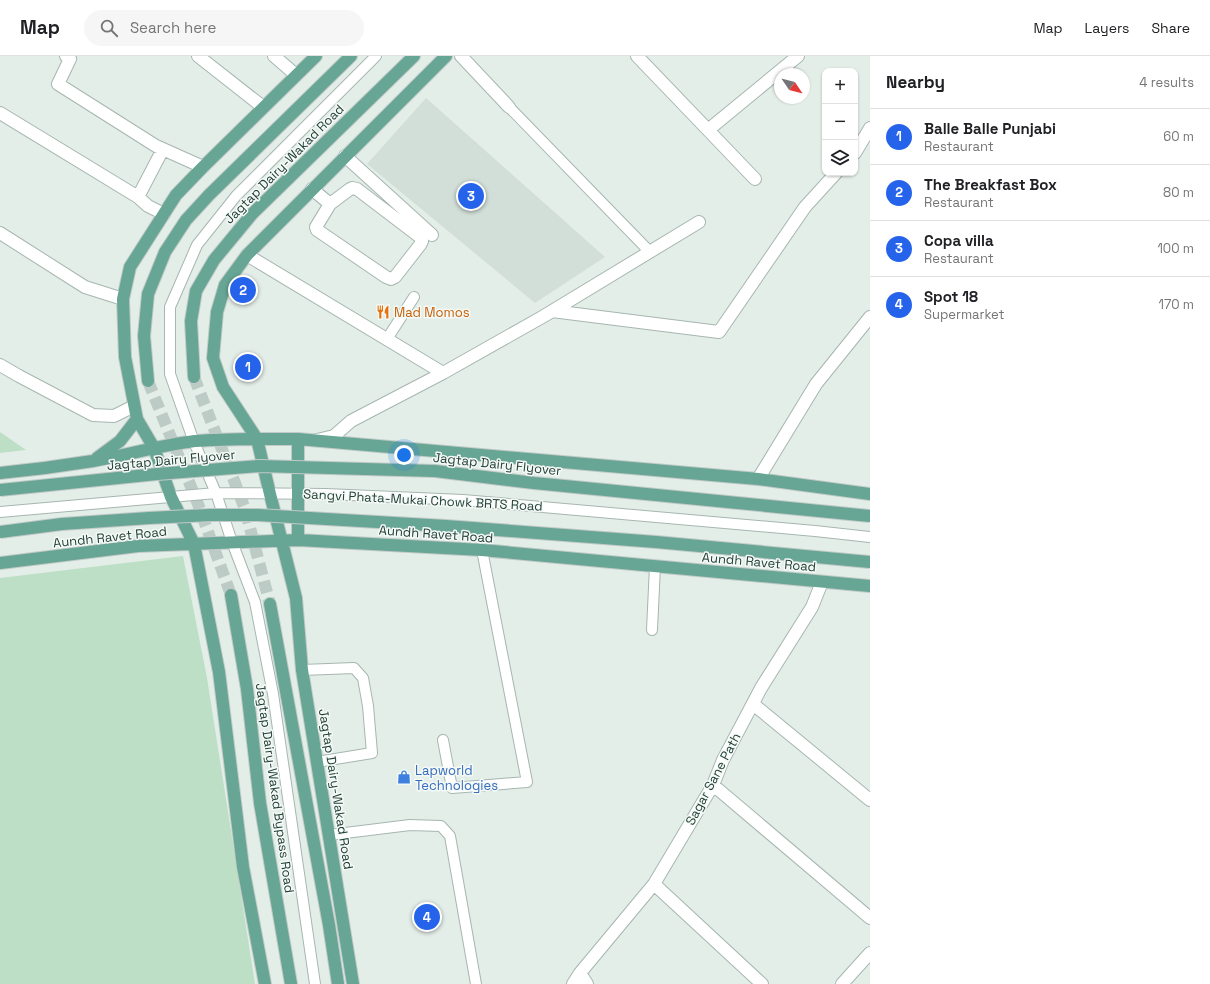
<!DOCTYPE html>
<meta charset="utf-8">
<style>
:root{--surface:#fff;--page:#f6f6f6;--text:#202124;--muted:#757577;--line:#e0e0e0;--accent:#2563eb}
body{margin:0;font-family:"Space Grotesk",sans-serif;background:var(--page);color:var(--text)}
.controls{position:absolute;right:12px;top:12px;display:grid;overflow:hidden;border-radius:8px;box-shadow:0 1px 3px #0004}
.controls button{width:36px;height:36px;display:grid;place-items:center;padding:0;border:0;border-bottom:1px solid var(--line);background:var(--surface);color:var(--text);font:20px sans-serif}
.compass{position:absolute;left:774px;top:12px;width:36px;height:36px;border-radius:50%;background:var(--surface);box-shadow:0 1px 3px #0004;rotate:125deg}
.you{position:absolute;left:404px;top:399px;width:14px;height:14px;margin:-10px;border:3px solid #fff;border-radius:50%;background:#1a73e8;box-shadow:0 0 0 6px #1a73e833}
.badge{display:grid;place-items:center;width:26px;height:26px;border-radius:50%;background:var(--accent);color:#fff;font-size:13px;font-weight:700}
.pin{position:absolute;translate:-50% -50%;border:2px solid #fff;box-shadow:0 1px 4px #0006}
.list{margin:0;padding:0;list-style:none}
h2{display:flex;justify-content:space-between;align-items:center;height:52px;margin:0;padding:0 16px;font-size:17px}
h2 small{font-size:13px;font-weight:400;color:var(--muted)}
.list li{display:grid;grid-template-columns:26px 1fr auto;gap:12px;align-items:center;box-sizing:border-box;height:56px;padding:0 16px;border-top:1px solid var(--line)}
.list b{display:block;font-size:15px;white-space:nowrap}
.list p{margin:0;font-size:13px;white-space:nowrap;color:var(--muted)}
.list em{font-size:13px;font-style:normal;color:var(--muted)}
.icon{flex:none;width:22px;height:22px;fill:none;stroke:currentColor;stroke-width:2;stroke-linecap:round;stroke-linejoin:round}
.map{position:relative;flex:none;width:870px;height:928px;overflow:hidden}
header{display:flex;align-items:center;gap:24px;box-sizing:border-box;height:56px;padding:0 20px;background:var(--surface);border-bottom:1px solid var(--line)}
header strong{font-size:19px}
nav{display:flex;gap:22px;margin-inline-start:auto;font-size:14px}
.search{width:280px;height:36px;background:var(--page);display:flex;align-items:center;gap:10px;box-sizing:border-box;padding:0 14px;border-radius:22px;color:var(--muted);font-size:15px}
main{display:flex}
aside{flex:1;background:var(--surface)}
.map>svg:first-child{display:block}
</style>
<header>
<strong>Map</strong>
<div class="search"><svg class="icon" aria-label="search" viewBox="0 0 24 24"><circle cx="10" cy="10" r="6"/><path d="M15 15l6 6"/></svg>Search here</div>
<nav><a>Map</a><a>Layers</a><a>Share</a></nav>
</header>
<main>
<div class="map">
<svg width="870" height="928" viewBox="0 0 870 928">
<rect width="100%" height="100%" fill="#e4eee9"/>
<!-- built -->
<path fill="#d2ded8" d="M426,42L605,201L535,247L367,108Z"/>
<!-- green -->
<path fill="#bcdfc5" d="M0,376L26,394L0,397Z
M183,500L207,622L255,928H0V522Z"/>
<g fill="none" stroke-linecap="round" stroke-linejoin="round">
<!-- primary-tunnel -->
<path stroke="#bdcbc6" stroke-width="12" stroke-dasharray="12 6" stroke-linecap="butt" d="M194,321L245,453L270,548
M148,325L198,448L231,539"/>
<!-- service casing -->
<g stroke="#a6b6b0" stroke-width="12">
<path id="service" d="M509,51L650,196
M387,283L414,241
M0,456L216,437L326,438L463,444L815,475L870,481
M652,574L655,510
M302,614L354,612L363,622L368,650L372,697L317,706
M443,684L452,732L527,726L482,494
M329,779L410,769L441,770L450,780L476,928
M315,928L273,638L255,546L232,486L216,437L194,386L170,318V251L197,189L236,140L376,0"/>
</g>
<!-- minor casing -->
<g stroke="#a6b6b0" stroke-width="14">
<path id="minor" d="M66,0L70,3L58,28L156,90L203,111
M198,0L263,51
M274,0L296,19
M461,0L509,51
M637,0L755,123
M0,57L138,141L148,150L164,158
M708,74L798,0
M855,97L870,72
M345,100L432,179
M312,133L330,148L316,171L317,174L386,221L391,223L395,221L420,189L422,185L420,181L357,133L352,132L350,133L330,148
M138,141L163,93
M0,177L85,231L123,243
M247,199L443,317
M552,255L719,276L805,151L836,117
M0,309L19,320L93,359L114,360L134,350
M317,384L334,380L351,365L443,317L544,260L699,166
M758,423L816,328L870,261
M753,648L870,744
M713,729L870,862
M654,828L762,928
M580,917L587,928
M573,928L580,917L654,828L713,729L723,704L761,632L812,551L822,526
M842,928L870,897"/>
</g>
<!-- primary casing -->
<g stroke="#c1cac7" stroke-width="14">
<path id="primary" d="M194,321L191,265L196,235L214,204L252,158L414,0
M148,325L144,280L148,238L165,196L186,164L209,139L351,0
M137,363L154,392L171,441L194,488L219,616L243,811L265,928
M298,383V484
M97,402L120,385L137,363L125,301L123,243L130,211L176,139L203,111L316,0
M0,417C31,414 62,410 93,405C127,399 161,389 195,385C229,382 263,383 298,383L758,423L870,438
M0,507L138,490L298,484L482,494L870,530
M231,539L247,633L260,747L291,928
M270,548L329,869L338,928
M353,928L302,614L296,542L270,438L257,383L223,331L213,302L217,256L225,229L247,199L446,0"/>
</g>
<!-- service -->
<use href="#service" stroke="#fff" stroke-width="10"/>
<!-- minor -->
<use href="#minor" stroke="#fff" stroke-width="12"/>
<!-- primary -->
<use href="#primary" stroke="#67a594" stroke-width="12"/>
<!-- primary-bridge casing -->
<g stroke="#c1cac7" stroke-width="14" stroke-linecap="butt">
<path id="primary-bridge" d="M0,434L157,418L259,410L435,415L534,427L870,460
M0,476L62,468L149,462L210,459H258L446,470L656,486L870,506"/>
</g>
<!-- primary-bridge -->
<use href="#primary-bridge" stroke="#67a594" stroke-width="12"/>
</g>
<!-- icons -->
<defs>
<g id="restaurant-bare" transform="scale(1.08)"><path d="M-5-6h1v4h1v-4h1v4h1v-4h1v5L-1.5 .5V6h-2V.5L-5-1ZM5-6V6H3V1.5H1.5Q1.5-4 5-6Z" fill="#e8710a" stroke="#f5faf7" stroke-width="2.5" paint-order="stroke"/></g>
<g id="shop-bare" transform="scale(1.08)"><path d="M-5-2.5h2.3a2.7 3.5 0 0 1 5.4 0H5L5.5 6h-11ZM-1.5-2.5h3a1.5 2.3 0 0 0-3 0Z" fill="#3f7fe0" stroke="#f5faf7" stroke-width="2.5" paint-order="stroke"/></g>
</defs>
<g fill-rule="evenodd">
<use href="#restaurant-bare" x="383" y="256"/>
<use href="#shop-bare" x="404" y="721"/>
</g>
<g text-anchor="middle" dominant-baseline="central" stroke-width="3" stroke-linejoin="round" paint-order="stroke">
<!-- street labels -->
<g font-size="13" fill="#224038" stroke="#f5faf7">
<text transform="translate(284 108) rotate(-45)">Jagtap Dairy-Wakad Road</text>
<text transform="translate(171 404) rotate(-5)">Jagtap Dairy Flyover</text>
<text transform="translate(497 408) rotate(6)">Jagtap Dairy Flyover</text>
<text transform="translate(423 444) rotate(3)">Sangvi Phata-Mukai Chowk BRTS Road</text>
<text transform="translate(436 478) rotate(4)">Aundh Ravet Road</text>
<text transform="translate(110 481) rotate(-6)">Aundh Ravet Road</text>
<text transform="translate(759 506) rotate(5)">Aundh Ravet Road</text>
<text transform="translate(713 723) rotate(-62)">Sagar Sane Path</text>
<text transform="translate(275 732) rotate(82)">Jagtap Dairy-Wakad Bypass Road</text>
<text transform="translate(336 733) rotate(81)">Jagtap Dairy-Wakad Road</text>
</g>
<!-- food labels -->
<g font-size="13" fill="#c56008" stroke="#f5faf7" text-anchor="start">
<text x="394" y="256">Mad Momos</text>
</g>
<!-- shop labels -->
<g font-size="13" fill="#366cbe" stroke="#f5faf7" text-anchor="start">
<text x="415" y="714">Lapworld<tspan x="415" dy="15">Technologies</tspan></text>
</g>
</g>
</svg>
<div class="controls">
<button>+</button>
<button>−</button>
<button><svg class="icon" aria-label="layers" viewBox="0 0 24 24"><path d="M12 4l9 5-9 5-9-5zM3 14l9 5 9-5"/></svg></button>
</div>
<svg class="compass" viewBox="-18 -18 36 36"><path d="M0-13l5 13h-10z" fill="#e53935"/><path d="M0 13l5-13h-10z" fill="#757577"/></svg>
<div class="you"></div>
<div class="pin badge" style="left:248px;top:311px">1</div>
<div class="pin badge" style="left:243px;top:234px">2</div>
<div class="pin badge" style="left:471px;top:140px">3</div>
<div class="pin badge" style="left:427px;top:861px">4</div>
</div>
<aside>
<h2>Nearby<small>4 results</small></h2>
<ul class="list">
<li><span class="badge">1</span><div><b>Balle Balle Punjabi</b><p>Restaurant</p></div><em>60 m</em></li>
<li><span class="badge">2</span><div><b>The Breakfast Box</b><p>Restaurant</p></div><em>80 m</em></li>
<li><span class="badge">3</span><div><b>Copa villa</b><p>Restaurant</p></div><em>100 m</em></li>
<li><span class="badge">4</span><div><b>Spot 18</b><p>Supermarket</p></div><em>170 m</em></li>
</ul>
</aside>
</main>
